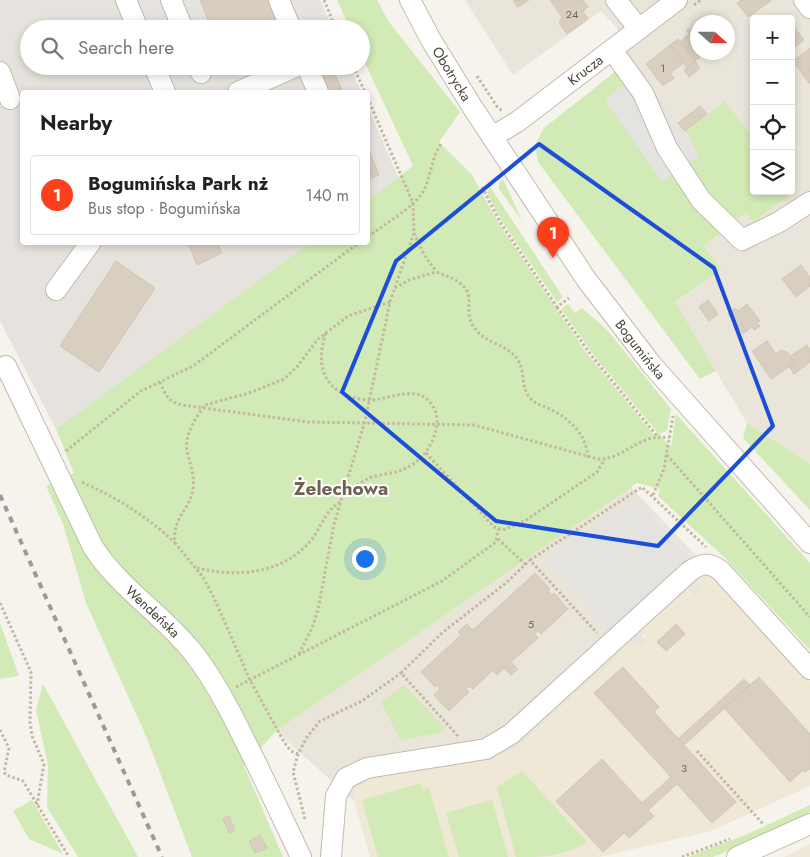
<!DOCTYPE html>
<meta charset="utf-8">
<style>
:root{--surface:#fff;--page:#f2f2f2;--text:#222;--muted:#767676;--line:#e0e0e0;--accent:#fc3f1d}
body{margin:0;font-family:Jost,sans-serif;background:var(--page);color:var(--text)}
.controls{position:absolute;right:15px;top:15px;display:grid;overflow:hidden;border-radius:5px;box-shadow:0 2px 8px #0003}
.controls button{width:45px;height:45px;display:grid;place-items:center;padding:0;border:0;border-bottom:1px solid var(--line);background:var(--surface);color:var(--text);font:25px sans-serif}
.compass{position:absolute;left:690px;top:15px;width:45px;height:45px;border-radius:50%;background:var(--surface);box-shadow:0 2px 8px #0003;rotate:111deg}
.you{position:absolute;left:364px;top:558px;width:18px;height:18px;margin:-12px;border:4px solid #fff;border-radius:50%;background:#1a73e8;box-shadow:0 0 0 8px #1a73e833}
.badge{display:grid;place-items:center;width:32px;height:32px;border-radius:50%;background:var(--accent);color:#fff;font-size:16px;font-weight:700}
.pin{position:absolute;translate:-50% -41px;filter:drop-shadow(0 1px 2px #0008)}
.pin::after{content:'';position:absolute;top:26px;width:18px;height:15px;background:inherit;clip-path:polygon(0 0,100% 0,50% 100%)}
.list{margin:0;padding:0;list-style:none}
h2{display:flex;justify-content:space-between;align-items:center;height:65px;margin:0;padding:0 20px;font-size:21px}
h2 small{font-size:16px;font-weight:400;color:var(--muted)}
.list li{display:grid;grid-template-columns:32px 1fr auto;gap:15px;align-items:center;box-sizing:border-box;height:80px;margin:0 10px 10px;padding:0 10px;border:1px solid var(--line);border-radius:5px}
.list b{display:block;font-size:19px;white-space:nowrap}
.list p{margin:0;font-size:16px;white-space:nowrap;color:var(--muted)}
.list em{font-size:16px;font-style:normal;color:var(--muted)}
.icon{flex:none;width:28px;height:28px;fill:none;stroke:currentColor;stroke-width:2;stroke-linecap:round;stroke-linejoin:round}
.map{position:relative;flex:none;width:810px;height:857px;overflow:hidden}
.search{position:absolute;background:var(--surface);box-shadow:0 2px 8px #0003;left:20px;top:20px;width:350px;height:55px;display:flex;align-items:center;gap:12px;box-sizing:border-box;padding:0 18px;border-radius:28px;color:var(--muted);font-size:19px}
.panel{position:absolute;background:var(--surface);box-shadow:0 2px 8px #0003;left:20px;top:90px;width:350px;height:155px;border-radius:5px}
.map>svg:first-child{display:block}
</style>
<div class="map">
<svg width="810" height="857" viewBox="0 0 810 857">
<rect width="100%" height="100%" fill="#f6f3ec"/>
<!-- residential -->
<path fill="#eae5da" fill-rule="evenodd" d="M465,0H810V464L747,423L675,303L722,270L704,246L747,213L754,222L795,191L791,186V19H754V138L725,101L685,131L630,60L617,28L601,11L513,75ZM698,22H728V52H698Z
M630,486L708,568L695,580L703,590L695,597L688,590L643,635L648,641L640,648L630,643L625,644L611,663L522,744L511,751L481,759L369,779L355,790L354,801L276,731Z"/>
<!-- industrial -->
<path fill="#e6e2dd" d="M0,0H320L333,29H29V66H350L361,92H22V242L311,243L56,429L0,321Z
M368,107L398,177L368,200Z"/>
<!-- education -->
<path fill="#efe8d6" d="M708,568L810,681V786L711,831L600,857H370L354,801L355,790L363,782L375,777L481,759L511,751L534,734L610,663L625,644L630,643L640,648L648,641L643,631L649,621L685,590L695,597L703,590L695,580Z
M810,844V857H783H784Z"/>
<!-- green -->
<path fill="#d2eab5" d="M337,0H377L389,22L460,112L439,142L472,175L499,224L585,351L653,434L658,433L596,358L561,309L568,304L575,313L582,308L608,331L671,409L667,431L659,434L671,447L676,414L810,563V650L725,558L658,496L660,489L637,483L276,731L244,766L283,857H192L146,736L86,603L63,524L46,486L74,473L56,429L310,243L368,242V200L413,166L361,54V29H350Z
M630,60L699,156L685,131L725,101L754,138V191H791V186L795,191L754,222L746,213L704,246L722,270L675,302L716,371L700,379L538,162L535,145L544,128Z
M503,179L522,221L499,189V183Z
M490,187L563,297L557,302L501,220L487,193Z
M747,423L810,464V510L743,438Z
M0,623L19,676L0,679Z
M43,684L138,857H78L47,807L48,765L36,710Z
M404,685L445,728L440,733L400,740L381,702Z
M522,771L587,842C560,857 547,857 516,857L497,787Z
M420,783L422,789L429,787L449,857H378L362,800Z
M32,800L63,854L29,839L13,811Z
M492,800L508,857H459L446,813Z
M810,805V812L795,822L713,857H688L750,833Z"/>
<!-- parking -->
<path fill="#e5e3e0" d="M146,0H195L208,29H158Z
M175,66H223L226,73L186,92Z
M639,72L685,131L699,156L662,182L605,100Z
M634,499L692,562L613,634L545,559Z"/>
<!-- building -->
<path fill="#d8cfc1" stroke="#d3c7b4" d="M200,0H267L280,29H212Z
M513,0H529L518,7Z
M550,0H583L588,7L583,11L588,19L567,34L559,23L562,17Z
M741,0H772L748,17L737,3Z
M698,23V43L687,31Z
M791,23L804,40L791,50Z
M689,34L698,43V52L706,53L695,61L680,42Z
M678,39L695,61L687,68L670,45Z
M670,45L684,63L670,73L674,78L663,86L646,64Z
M810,48V70L803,75L793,61Z
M695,61L700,68L689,77L684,70Z
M228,66H246L231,73Z
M333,70L343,92H329L322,75Z
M810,70V83H809L803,75Z
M700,106L707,114L685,131L678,123Z
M368,148L379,175L368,180Z
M217,242L222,253L197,265L188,243Z
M116,261L155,288L99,372L60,346Z
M801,265L810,277V286L796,297L782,279Z
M708,300L718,314L709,321L699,307Z
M747,304L760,321L757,323L760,326L754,330L752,327L743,334L728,314L735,308L738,311Z
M767,341L776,354L781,350L787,352L795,363L771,379L752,351Z
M807,345L810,349V362L794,374L789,366L795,363L790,356Z
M535,573L550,589L548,591L552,595L554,593L568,609L541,634L538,631L535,634L538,638L511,662L518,669L511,675L504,668L497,675L493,670L473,689L470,686L466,689L469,692L449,711L434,695L440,689L437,685L435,687L421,672L461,635L458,632L467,624L473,630Z
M676,624L685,634L666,651L657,642Z
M623,667L659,707L654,712L736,802L712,823L677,784L648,810L654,816L629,838L624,833L603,852L556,801L602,759L642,803L671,777L594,693Z
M759,677L810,734V769L805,772L803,770L790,782L724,708Z
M744,679L750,685L746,689L684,745L678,739Z
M229,816L235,830L229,833L223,819Z
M260,835L267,848L255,853L249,841Z"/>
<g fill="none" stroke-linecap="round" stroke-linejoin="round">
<!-- minor casing -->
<g stroke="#c2bbae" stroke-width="22">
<g id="minor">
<path d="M126,0L138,29"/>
<path d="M171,0L183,29"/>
<path d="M279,0L291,29"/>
<path id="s1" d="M410,0L431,40L471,105L586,279L652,365L810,543"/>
<path d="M616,0L639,29"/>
<path d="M804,0L810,8"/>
<path d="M612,50L643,93L667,148L701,200L742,240L779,222L810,202"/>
<path d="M154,66L165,92"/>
<path d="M198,66L201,73"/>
<path d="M307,66L318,92"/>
<path d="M0,72L10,99"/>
<path d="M238,92L297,66"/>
<path id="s2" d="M492,137L517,122L677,0"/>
<path d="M56,290L91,242"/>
<path id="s3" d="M6,366L93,547C120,589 164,615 195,655C214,680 229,708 243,737C263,776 282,817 301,857"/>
<path d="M331,857L336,796L346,778L367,768L486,749L511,734L690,571C702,563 709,562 721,571L810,669"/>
<path d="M737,857L810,824"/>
</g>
</g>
<!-- path -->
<path stroke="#c4b79f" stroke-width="3" stroke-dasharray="2.5 2.5" stroke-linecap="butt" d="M324,0L336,29
M694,5L701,0
M353,66L365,92
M477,76L498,108L503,111
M482,187L500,222L557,307L569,298
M414,233L424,255L436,271
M368,237C383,225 413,208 423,192C431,177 431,159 441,144
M395,288L409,280L436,272C491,290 455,306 477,331C489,345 509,344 519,362C525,374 521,388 530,398C535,404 543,406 550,409C570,419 586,434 588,457
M557,307L591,355L657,436
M326,333C313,370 328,397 368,400C388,401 417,382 432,405C436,410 437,416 437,422C435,446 420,465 396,472C387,474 376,475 367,479C359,483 352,489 344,494
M160,382C165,394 168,402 182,405L308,422L474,425L598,459C627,459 639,432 669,438
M66,451L141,391L193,366L360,242
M426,453L494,527L503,530L526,520L597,472L605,459
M667,455L810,617
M82,482C117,498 147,516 175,543
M653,495L664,469L673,416
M498,539L525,564
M530,560L642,487L706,547
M197,568C238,578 285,574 313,538C322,525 326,509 341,502
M0,603L31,672L30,722L32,736L44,764L37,805
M299,654L312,628L318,610L334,524L365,421L390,302L414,233L413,203L368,99
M236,687L442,581L496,542L498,529
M0,730L9,748L4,772L6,775L23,781L69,857
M458,736L401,673L443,632L506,583L530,560L597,633
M697,751L764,825
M298,754L291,751L284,742L250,680L215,600L203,577L175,543C172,517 189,512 193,489C195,476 190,464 187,451C184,435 196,417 205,405L249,393L284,379L297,367L317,340L348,316L390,302
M305,819L293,772L298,754L307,737L320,721L362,701L401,673
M682,857L730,839"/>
<!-- minor -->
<use href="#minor" stroke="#fff" stroke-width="20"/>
<!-- rail -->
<path stroke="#9a9a9a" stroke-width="4" stroke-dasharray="6 6" stroke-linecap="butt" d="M0,495L162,857"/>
</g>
<!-- marked area -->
<path fill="none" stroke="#1d4ed8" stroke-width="4" stroke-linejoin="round" d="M539,144L714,268L773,426L658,546L496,521L342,392L396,261Z"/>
<g text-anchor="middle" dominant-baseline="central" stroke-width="4" stroke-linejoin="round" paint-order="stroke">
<!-- number labels -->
<g font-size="11" fill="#6e675b">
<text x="572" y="14">24</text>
<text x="663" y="68">1</text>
<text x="531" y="624">5</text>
<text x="684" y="768">3</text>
</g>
<!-- street labels -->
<g font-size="14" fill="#4b4439" stroke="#fff">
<text stroke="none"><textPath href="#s2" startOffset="115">Krucza</textPath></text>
<text stroke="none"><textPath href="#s1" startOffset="85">Obotrycka</textPath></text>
<text stroke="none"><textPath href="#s1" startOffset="419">Bogumińska</textPath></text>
<text stroke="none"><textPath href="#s3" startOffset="289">Wendeńska</textPath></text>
</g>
<!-- district labels -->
<g font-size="19" font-weight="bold" fill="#6e6250" stroke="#fff">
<text x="341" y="488">Żelechowa</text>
</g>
</g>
</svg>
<div class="controls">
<button>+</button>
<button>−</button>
<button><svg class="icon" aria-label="locate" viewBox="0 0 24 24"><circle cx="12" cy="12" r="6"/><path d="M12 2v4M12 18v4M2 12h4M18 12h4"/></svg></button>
<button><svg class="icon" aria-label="layers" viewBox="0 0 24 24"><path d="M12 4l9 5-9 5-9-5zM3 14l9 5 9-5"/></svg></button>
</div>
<svg class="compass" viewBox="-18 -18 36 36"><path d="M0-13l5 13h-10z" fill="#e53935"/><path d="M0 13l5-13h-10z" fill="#767676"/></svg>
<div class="you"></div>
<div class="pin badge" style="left:553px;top:258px">1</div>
<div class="search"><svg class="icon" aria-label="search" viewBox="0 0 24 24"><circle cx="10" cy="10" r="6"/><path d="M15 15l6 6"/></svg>Search here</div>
<section class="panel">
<h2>Nearby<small></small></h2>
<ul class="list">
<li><span class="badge">1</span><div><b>Bogumińska Park nż</b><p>Bus stop · Bogumińska</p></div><em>140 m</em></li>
</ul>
</section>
</div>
